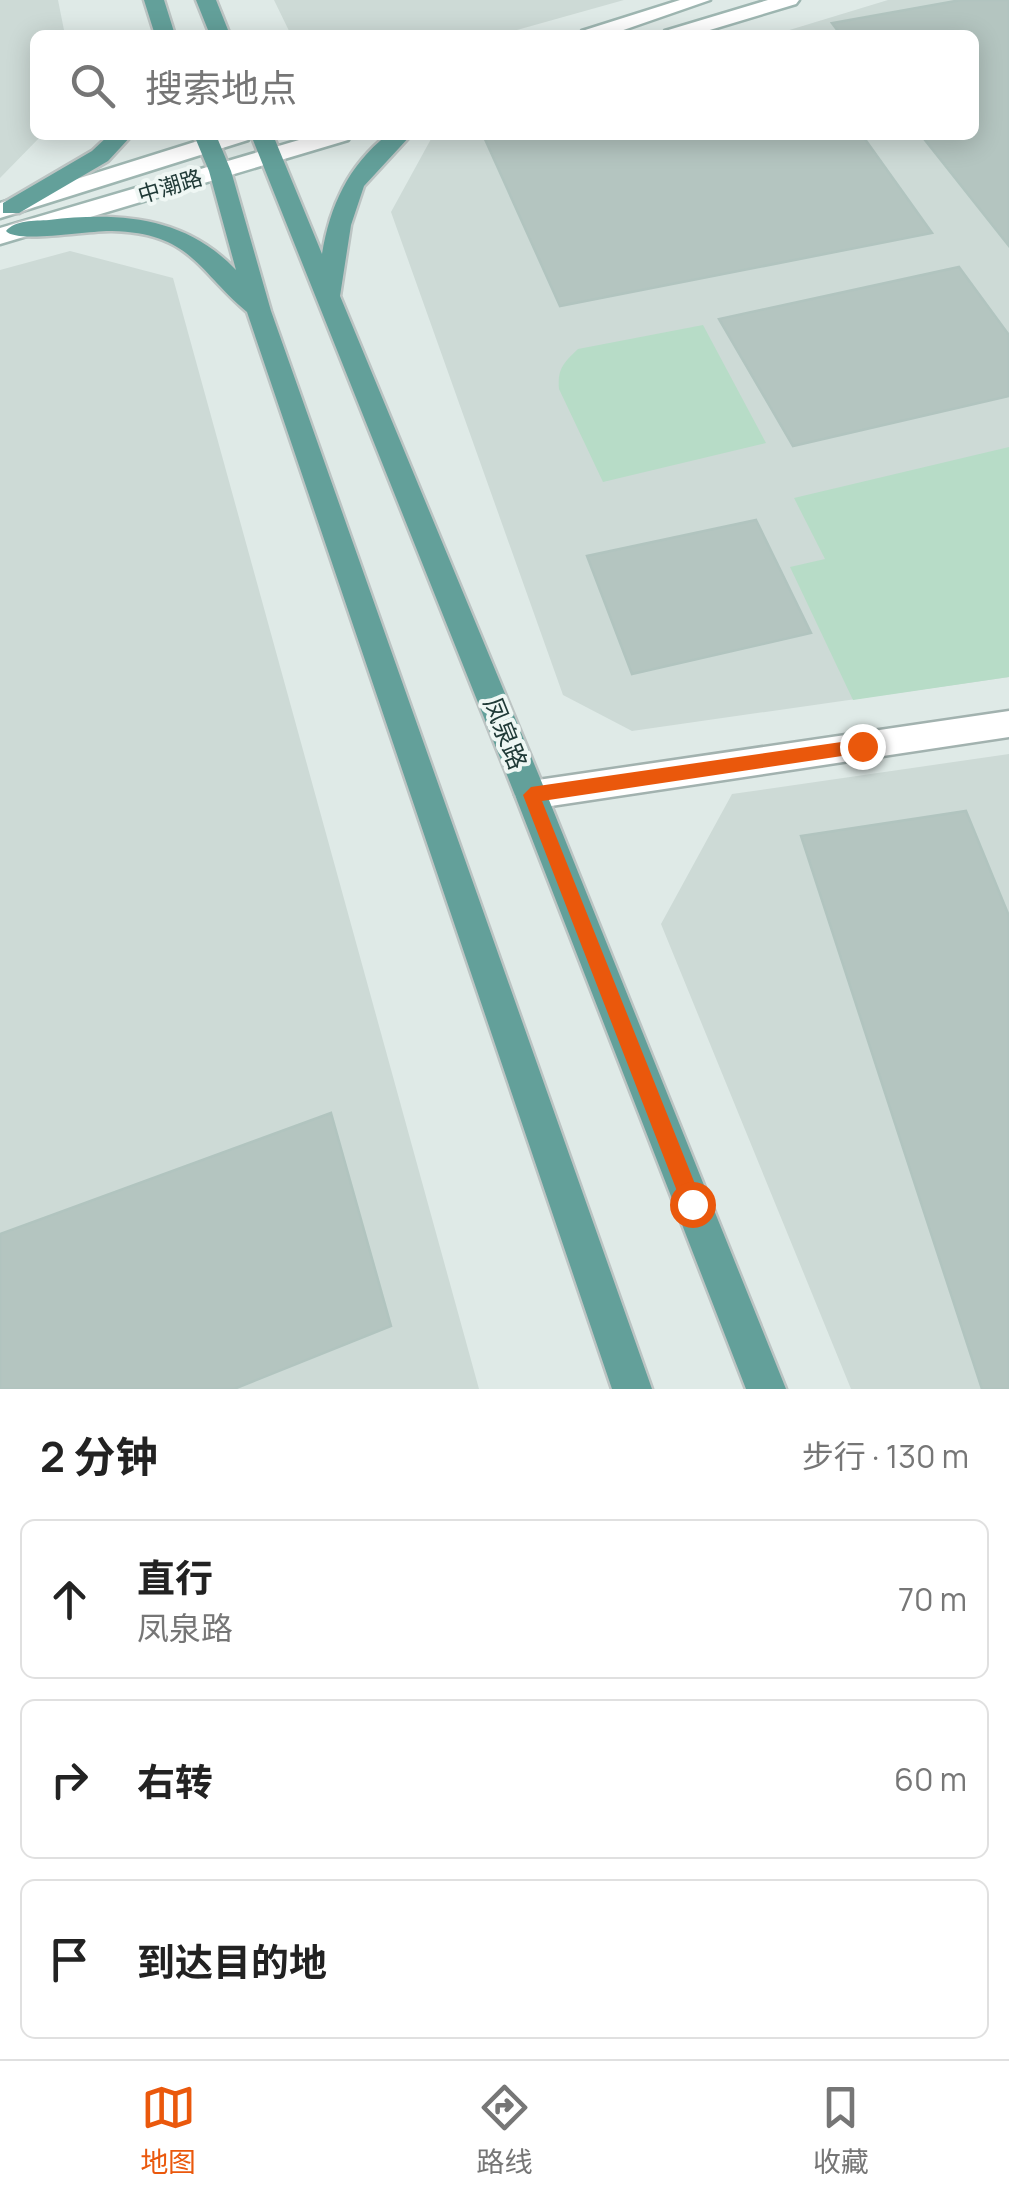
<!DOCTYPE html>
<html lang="zh">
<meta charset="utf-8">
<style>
:root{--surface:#fff;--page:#f2f2f2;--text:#222;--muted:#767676;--line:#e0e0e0;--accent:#ea580c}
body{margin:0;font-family:Manrope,"Noto Sans SC",sans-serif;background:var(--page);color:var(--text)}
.stop{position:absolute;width:30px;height:30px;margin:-22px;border:8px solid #ea580c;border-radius:50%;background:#fff}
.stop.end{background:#ea580c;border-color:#fff;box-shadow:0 2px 10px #0008}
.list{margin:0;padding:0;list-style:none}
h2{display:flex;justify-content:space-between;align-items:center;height:130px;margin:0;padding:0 40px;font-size:42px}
h2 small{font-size:32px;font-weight:400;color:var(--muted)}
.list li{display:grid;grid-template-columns:65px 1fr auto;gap:30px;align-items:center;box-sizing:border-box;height:160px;margin:0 20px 20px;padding:0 20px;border:2px solid var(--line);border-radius:15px}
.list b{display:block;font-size:38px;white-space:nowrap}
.list p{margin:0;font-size:32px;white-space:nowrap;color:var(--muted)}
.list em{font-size:32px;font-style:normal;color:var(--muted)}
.icon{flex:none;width:55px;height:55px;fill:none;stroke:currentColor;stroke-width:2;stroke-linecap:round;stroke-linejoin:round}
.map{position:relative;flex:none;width:1009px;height:1389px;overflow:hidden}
.search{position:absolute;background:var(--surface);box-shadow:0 5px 25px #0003;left:30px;right:30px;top:30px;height:110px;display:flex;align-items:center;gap:25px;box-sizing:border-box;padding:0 35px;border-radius:15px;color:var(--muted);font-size:38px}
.sheet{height:670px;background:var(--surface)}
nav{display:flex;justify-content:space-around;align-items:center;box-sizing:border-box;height:140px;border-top:2px solid var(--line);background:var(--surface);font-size:28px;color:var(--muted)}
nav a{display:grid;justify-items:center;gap:5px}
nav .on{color:var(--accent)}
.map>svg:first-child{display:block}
</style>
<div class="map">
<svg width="1009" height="1389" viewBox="0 0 1009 1389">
<rect width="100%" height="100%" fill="#dfeae7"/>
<!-- built -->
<path fill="#cddad6" d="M0,0H58L65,35H35V135H42L0,178Z
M274,0H624L499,35H291Z
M888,0H1009V677L632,731L563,695L391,212L431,139L444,135H974V35H773Z
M70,251L173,278L479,1389H0V270Z
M1009,754V1389H851L661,924L732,794Z"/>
<!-- green -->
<path fill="#b7dcc7" d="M703,325L766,443L603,482L559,389C557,369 564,362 578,349Z
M1009,447V677L853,700L790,567L825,559L794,498Z"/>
<!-- building -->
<path fill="#b4c5c0" stroke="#b1c4bf" stroke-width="2.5" d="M961,0H1009V246L921,135H974V35H841L832,23Z
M497,135H862L932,233L560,306L484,137Z
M959,267L1009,335V396L793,446L719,319Z
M756,520L811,633L632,674L587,556Z
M966,811L1009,916V1389H982L801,836Z
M331,1113L391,1326L234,1389H0V1234Z"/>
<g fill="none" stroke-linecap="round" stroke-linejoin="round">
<!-- tertiary casing -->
<g stroke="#a2b2af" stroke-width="5">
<path id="tertiary" d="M1009,711V737L531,809L520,805L515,795L520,785L531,781Z"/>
</g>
<!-- secondary casing -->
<g stroke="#9eb6b1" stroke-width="5">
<path id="secondary" d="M680,0H710L609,35H579L582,31Z
M768,0H799L796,4L693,35H662L665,31Z
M217,135H251L248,140L0,218V203Z
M316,135H351L348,140L0,244V228Z"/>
</g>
<!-- primary casing -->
<g stroke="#bcc4c3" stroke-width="5">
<path id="primary" d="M144,0H164L175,35H155Z
M196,0H216L230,35H210Z
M109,135H132L108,161L19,213H3V203L92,151Z
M194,135H216L231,171L271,311L652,1389H612L247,312C197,270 191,233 112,231C90,230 17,244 6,231C15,220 34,221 49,220C118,212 185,216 236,270L209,171Z
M251,135H273L322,254C330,206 348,166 387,135H411L364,186L351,225L340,296L547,795L786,1389H746L515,795Z"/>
</g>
<!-- tertiary -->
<use href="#tertiary" fill="#fff" fill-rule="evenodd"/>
<!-- secondary -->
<use href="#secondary" fill="#fff" fill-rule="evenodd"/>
<!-- primary -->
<use href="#primary" fill="#63a09a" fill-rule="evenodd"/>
</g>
<!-- route -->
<path fill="#ea580c" d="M862,739L870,746L862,753L542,801L703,1204L692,1214L682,1204L523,795L531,787Z"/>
<g text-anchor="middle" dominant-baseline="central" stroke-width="8" stroke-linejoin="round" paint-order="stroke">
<!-- far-street labels -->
<g font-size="22" fill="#203a37" stroke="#eff7f4">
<text transform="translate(170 186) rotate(-17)">中潮路</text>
</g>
<!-- street labels -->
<g font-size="25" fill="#203a37" stroke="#eff7f4">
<text transform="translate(506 733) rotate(68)">凤泉路</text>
</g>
</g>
</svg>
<div class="stop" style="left:692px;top:1204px"></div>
<div class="stop end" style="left:862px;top:746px"></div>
<div class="search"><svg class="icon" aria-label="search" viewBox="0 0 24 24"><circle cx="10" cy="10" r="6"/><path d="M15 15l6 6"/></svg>搜索地点</div>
</div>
<section class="sheet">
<h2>2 分钟<small>步行 · 130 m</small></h2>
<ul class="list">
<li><svg class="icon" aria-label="ahead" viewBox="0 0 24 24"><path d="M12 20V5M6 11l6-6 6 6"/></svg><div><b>直行</b><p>凤泉路</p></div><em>70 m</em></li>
<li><svg class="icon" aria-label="right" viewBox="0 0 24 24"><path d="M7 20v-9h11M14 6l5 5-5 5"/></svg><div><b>右转</b></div><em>60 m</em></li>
<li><svg class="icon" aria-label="arrive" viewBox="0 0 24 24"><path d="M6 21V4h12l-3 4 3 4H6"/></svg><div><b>到达目的地</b></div></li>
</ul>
</section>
<nav>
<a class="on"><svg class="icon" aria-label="map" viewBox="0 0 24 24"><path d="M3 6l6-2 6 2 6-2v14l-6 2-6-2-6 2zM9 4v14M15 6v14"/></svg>地图</a>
<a><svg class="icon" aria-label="directions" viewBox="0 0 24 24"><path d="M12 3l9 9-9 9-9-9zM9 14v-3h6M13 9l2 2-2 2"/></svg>路线</a>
<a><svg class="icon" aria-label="saved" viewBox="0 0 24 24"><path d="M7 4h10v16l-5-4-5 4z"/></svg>收藏</a>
</nav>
